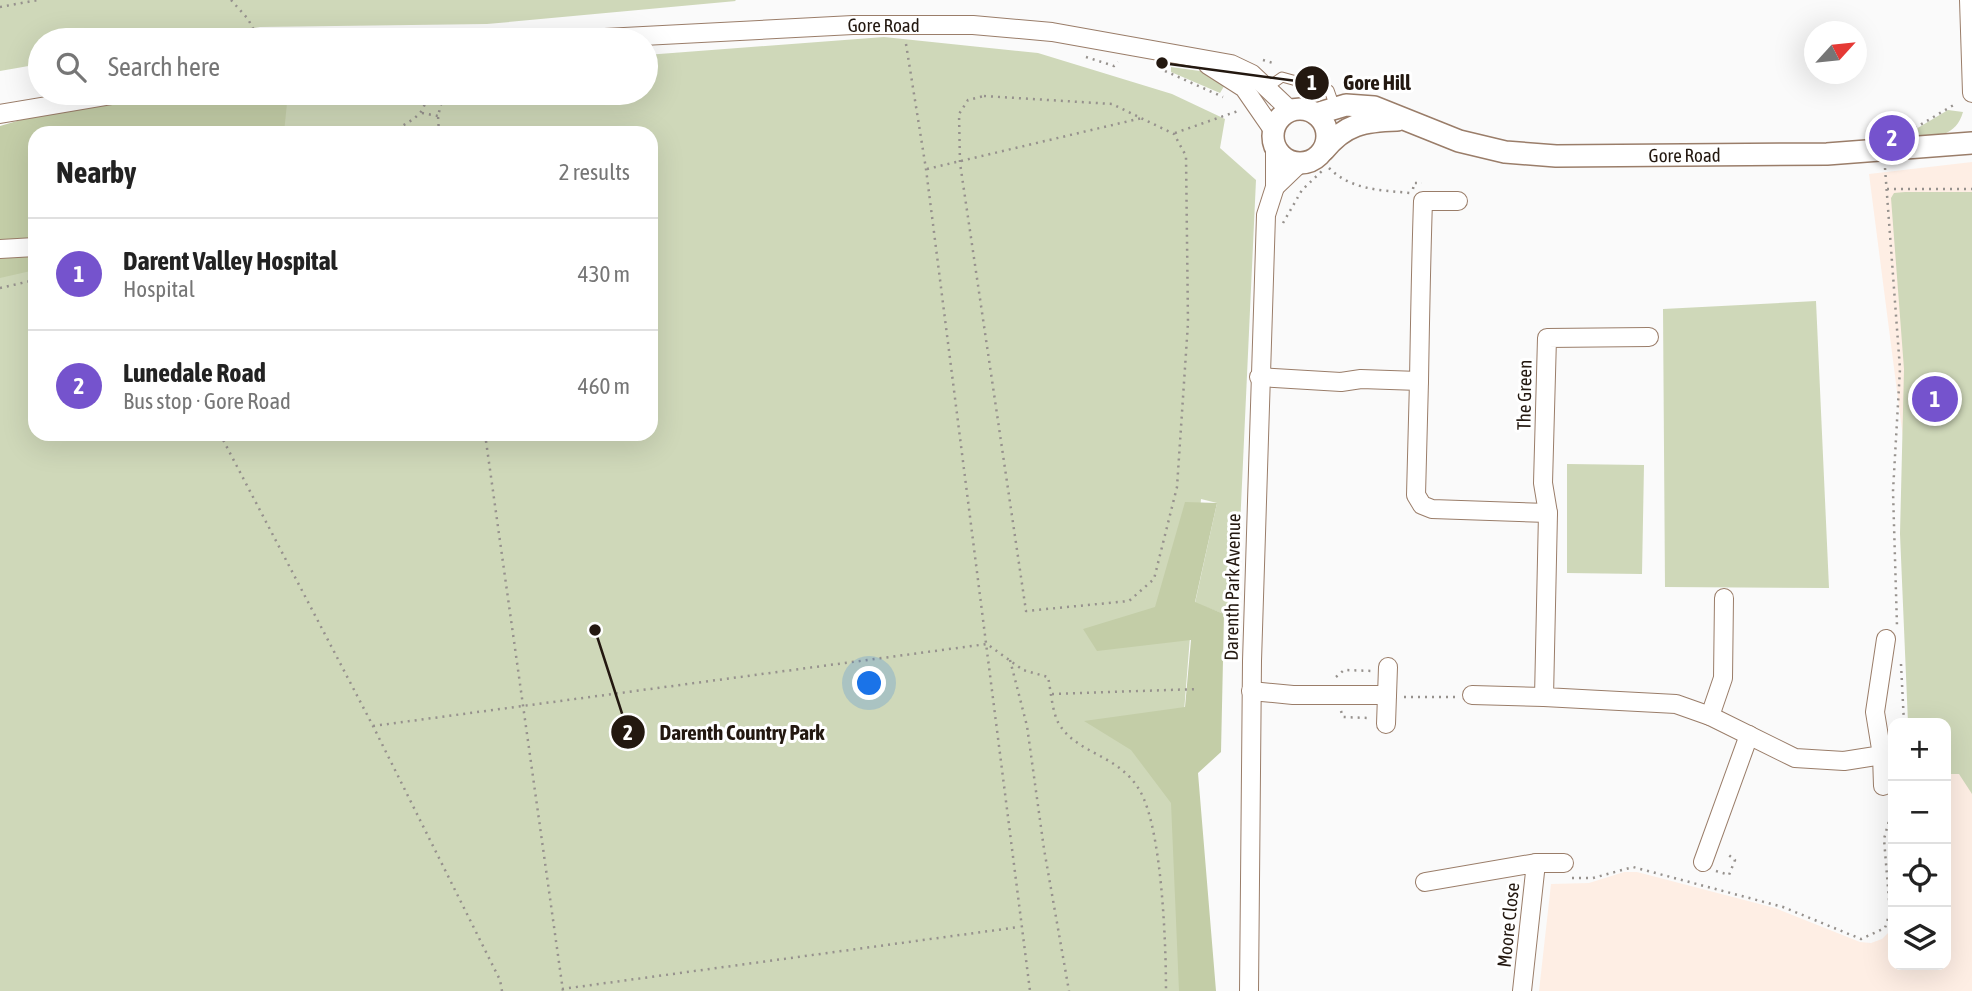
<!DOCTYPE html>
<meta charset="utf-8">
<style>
:root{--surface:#fff;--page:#f2f2f2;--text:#222;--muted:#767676;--line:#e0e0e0;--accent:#7553cd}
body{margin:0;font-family:"Asap Condensed",sans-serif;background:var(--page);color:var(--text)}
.controls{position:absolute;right:21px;bottom:21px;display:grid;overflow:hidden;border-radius:14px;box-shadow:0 7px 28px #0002}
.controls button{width:63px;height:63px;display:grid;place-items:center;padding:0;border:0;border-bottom:2px solid var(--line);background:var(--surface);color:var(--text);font:35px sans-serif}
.compass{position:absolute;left:1804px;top:21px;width:63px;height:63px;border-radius:50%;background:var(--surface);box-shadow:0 7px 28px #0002;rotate:63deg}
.you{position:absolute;left:870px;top:684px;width:24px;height:24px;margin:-18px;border:5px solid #fff;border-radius:50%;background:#1a73e8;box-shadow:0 0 0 10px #1a73e833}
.badge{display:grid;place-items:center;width:46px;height:46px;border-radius:50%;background:var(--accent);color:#fff;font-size:23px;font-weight:700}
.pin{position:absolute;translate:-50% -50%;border:4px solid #fff;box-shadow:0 2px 7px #0006}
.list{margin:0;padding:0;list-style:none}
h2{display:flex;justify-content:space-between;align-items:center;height:91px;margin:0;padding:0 28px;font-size:30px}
h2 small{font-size:23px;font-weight:400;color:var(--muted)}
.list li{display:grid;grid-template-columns:46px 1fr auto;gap:21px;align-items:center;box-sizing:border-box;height:112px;padding:0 28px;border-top:2px solid var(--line)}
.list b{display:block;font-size:26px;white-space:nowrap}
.list p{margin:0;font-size:23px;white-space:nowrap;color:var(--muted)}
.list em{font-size:23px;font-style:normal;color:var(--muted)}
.icon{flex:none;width:38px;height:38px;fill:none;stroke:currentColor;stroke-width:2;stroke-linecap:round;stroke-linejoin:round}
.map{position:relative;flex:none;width:1972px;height:991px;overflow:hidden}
.search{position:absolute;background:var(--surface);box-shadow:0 7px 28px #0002;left:28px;top:28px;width:630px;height:77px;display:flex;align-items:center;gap:18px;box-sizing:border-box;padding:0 24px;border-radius:38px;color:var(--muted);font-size:26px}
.panel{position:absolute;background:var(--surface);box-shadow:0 7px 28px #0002;left:28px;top:126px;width:630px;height:315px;border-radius:21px}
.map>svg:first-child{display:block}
</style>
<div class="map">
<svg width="1972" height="991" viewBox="0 0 1972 991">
<rect width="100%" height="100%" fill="#fafafa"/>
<!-- built -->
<path fill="#feeee4" d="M1972,162V991H1539L1551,884L1589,883L1624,872H1637L1775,908L1860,942L1871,943L1882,939L1891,930L1888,867L1893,836V965H1946V723H1908L1927,624L1869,174Z"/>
<!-- green -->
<path fill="#cfd8b9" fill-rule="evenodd" d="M0,0H735L736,1L487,24L260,27L181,40H40V64L0,71Z
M884,37L1038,53L1172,94L1225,119L1220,148L1256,180L1236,614H1224L1195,603L1217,503L1201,499L1180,762L1189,991H0V129L232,93H646V55ZM35,133H651V434H35Z
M1171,67L1207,72L1226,83L1220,93L1171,72Z
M1948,110L1963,112C1956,136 1938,136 1916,139V129Z
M1905,192H1972V794L1959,774H1946V723H1908L1900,534L1904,369L1891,198L1894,193Z
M1816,301L1829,588L1665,587L1663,309Z
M1567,464L1644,465L1642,574L1567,573Z"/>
<!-- forest -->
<path fill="#c3cda7" d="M203,93H288L284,133H35V270L0,278V126L41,114Z
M1185,502L1217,503L1195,602L1224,614L1221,752L1198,773L1216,991H1179L1171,803L1131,750L1084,721L1185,707L1191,640L1097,651L1083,629L1155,607Z"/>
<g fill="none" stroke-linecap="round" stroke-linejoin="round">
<!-- service casing -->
<g stroke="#9a7d69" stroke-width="11">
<path id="service" d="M1268,87L1282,77L1329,90L1335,107"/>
</g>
<!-- minor casing -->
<g stroke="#9a7d69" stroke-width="20">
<g id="minor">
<path d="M1969,0L1972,93"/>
<path id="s1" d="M566,40L853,25H973L1052,32L1231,64L1252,74L1290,110"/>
<path d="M1208,65L1244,88L1273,130"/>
<path d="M0,114L124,93"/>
<path d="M1275,187L1299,164"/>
<path d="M0,249L35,247"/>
<path d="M1259,377L1341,382L1361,379L1419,381L1416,495L1422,505L1432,509L1548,513L1544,697L1676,704L1710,716L1795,758L1844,761L1882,755L1875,712L1886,639"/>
<path d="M1419,381C1420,319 1421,262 1423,201H1458"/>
<path d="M1548,513L1543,483L1547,338L1649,337"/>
<path d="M1251,691L1293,695H1387"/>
<path d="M1472,695L1544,697"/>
<path d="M1710,716L1723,678L1724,598"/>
<path d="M1386,724L1388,667"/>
<path d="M1882,755L1883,786"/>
<path d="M1703,862L1749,735"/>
<path d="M1425,882L1536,863H1564"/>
<path d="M1249,991L1252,661L1266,215L1275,187V149"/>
<path d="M1522,991L1536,863"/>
</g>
</g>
<!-- tertiary casing -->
<g stroke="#9a7d69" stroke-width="24">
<g id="tertiary">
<circle cx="1300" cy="136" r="27"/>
<path id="s2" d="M1316,114L1346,105L1374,107L1459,141L1505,152L1556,156L1827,154L1972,143"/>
<path d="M1324,150C1345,124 1364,121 1397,120"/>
</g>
</g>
<!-- path -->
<path stroke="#96918d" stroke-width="2.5" stroke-dasharray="2 5" stroke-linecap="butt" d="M231,0L248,19L259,40
M0,7L38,0
M432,40L551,30
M906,44L926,169L1030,991
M1086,57L1114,66L1118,62
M1263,60L1276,64
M1165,71L1223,97
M984,96L1112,104L1174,134L1186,156L1188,323L1177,487L1154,579L1129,601L1026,611L960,163L959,114L968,100Z
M422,113L438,116
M358,128L363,133
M1915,128L1957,103
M392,133C404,123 425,117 425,100L421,96L410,97
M425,133L439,129
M439,133L438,116L444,93
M1175,133L1238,111
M1329,168C1351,190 1380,190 1410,193
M1885,168L1900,369L1893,491L1897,626
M927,169L1142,118
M1413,189L1414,183H1422
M1887,189H1972
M1283,223L1302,190L1323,170
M0,288L35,280
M220,434L373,726L500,980L502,991
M485,434L563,991
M1010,660L1027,726L1044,849L1069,991
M1901,664L1904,723
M1336,677L1344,670L1372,671
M1052,694L1198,689
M1404,697H1457
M1341,711L1343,717L1368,718
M373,726L987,644L1023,670L1048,677C1051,691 1052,712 1059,724C1078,755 1119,754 1140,791C1162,829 1166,944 1166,991
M1716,871L1729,875L1735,860L1726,853
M1572,878H1593L1633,867L1783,907L1861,939L1885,928L1890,912L1884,839L1893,806
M562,989L1019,927"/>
<!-- service -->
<use href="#service" stroke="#fff" stroke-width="9"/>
<!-- minor -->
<use href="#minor" stroke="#fff" stroke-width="18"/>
<!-- tertiary -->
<use href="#tertiary" stroke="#fff" stroke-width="21"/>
</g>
<g text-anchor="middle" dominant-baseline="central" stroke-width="6" stroke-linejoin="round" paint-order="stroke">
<!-- street labels -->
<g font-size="19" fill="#231810" stroke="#fff">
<text stroke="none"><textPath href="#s1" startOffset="318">Gore Road</textPath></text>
<text stroke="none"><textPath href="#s2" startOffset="378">Gore Road</textPath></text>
<text transform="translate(1524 395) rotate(-89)">The Green</text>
<text transform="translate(1232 587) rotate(-89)">Darenth Park Avenue</text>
<text transform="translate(1508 925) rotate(-84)">Moore Close</text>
</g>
</g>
<!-- callouts -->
<path fill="none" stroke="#231810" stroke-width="2.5" d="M1162 63L1312 83M595 630L628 732"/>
<g fill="#231810" stroke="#fff" stroke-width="2.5">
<circle cx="1162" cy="63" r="7"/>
<circle cx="595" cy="630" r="7"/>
<circle cx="1312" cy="83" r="18"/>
<circle cx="628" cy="732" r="18"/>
</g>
<g font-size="21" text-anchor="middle" font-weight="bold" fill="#fff">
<text x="1312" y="90">1</text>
<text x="628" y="740">2</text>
</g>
<g font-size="21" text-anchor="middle" font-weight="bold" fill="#231810" stroke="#fff" stroke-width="6" stroke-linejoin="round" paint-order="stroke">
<text x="1377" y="90">Gore Hill</text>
<text x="742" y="740">Darenth Country Park</text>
</g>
</svg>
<div class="controls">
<button>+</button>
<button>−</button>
<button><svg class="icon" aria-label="locate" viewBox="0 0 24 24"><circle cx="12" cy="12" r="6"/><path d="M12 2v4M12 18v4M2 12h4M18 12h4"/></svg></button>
<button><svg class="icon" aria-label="layers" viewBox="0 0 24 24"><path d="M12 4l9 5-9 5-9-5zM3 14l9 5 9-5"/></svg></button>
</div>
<svg class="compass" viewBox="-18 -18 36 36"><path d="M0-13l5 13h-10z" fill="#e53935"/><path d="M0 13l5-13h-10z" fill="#767676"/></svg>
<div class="you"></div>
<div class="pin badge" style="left:1935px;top:399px">1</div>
<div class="pin badge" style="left:1892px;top:138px">2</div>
<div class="search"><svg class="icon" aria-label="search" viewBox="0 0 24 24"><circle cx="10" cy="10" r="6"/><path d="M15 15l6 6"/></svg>Search here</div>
<section class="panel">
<h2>Nearby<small>2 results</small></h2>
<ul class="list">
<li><span class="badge">1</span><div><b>Darent Valley Hospital</b><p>Hospital</p></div><em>430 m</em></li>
<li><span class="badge">2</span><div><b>Lunedale Road</b><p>Bus stop · Gore Road</p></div><em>460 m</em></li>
</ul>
</section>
</div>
